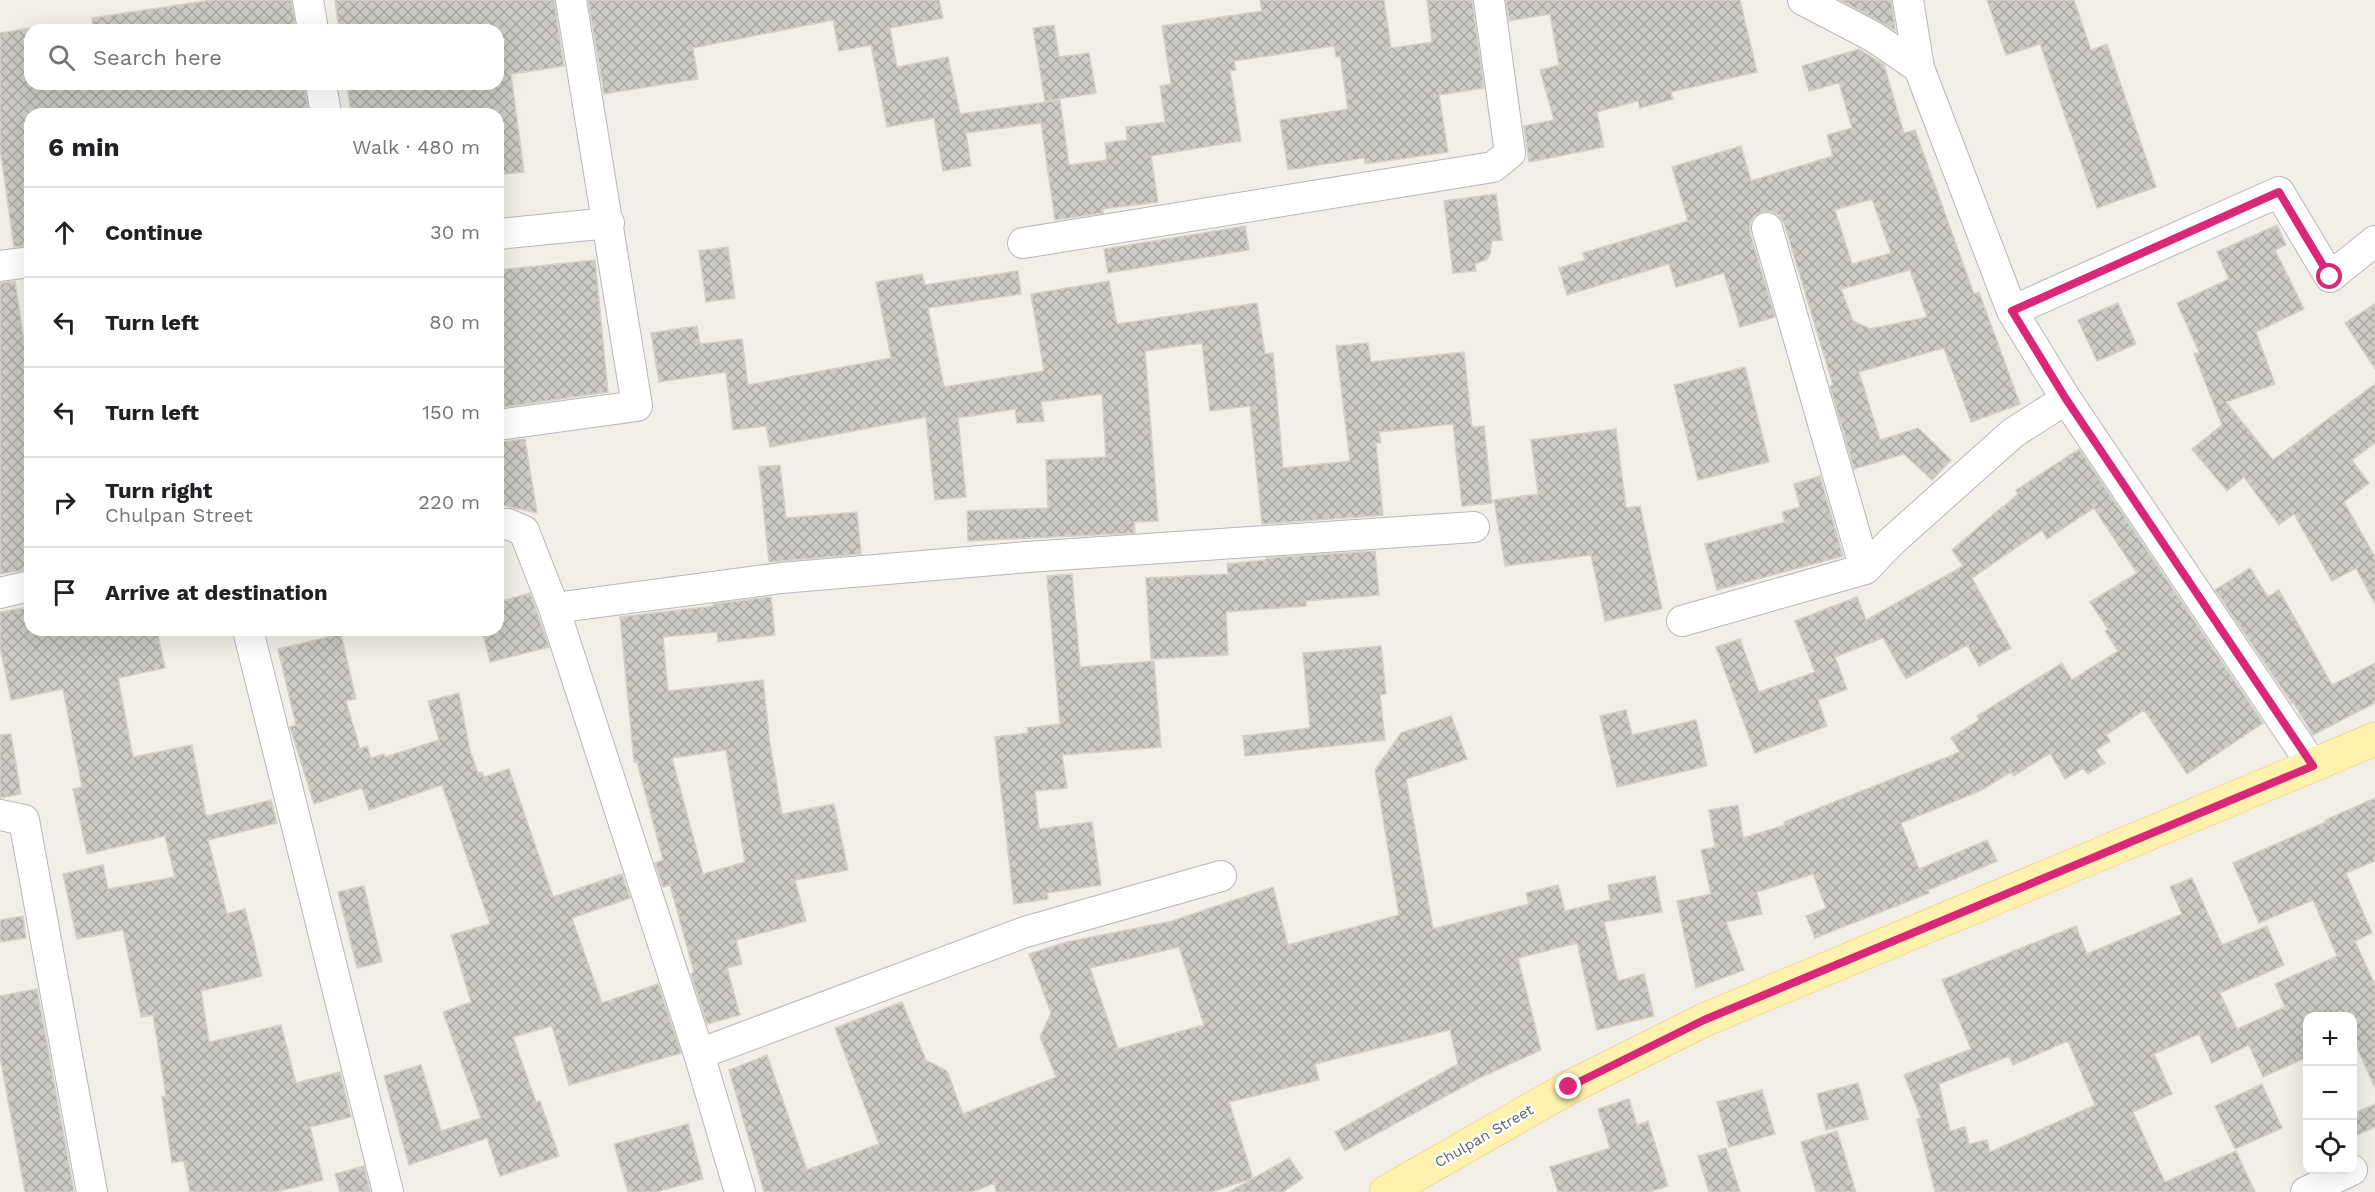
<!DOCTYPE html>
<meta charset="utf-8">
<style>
:root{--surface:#fff;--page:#f2f2f2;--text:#202124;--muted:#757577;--line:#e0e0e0}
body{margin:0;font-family:"Work Sans",sans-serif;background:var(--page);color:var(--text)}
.controls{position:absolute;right:18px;bottom:18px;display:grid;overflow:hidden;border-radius:12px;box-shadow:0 6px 24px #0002}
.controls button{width:54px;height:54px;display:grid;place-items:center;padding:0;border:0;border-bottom:2px solid var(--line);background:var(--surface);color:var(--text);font:30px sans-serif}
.stop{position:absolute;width:18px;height:18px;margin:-14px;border:4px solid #db2777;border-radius:50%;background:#fff}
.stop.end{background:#db2777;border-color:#fff;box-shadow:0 2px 6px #0008}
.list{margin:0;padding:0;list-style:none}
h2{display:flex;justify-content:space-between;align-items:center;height:78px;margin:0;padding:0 24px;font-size:26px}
h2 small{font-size:20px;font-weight:400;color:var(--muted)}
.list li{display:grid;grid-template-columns:39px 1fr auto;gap:18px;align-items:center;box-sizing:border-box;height:90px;padding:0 24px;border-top:2px solid var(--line)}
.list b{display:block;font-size:22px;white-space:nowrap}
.list p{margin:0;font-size:20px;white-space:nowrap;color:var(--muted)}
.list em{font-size:20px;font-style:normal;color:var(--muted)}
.icon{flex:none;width:33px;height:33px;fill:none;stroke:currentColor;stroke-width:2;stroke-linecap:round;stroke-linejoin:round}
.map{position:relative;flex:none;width:2375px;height:1192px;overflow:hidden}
.search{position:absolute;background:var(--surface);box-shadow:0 6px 24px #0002;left:24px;top:24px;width:480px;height:66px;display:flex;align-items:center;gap:15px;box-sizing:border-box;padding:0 21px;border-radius:18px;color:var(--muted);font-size:22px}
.panel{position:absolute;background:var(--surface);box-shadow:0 6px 24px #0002;left:24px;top:108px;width:480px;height:528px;border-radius:18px}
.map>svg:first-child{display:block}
</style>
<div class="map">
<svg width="2375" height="1192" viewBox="0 0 2375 1192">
<defs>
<pattern id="building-cross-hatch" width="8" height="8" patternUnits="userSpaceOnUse" patternTransform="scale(1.5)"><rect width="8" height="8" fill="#cccac5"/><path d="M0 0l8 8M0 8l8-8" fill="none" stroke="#a9a8a4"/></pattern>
</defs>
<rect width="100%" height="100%" fill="#f1efe8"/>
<!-- building -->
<path fill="url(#building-cross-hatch)" stroke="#d6d1c6" stroke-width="1.5" fill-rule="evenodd" d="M212,0H291L296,30H93L92,18Z
M335,0H554L564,66L511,74L524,172L498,175V114H351L347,84H498V30H339Z
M588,0H939L943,18L890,28L897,67L948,57L960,114L1060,100L1069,165L1107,160L1105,143L1127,140L1126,127L1165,122L1160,86L1171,84L1162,26L1262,11L1260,0H1384L1391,48L1432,42L1427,0H1472L1484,88L1439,95L1448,152L1365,164L1364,158L1288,170L1280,120L1348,109L1340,56L1336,57L1334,46L1234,61L1236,70L1230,71L1241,141L1151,156L1158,202L1103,209V213L1055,220L1041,123L966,133L971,166L943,171L934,118L887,127L871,45L839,51L833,20L693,48L698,79L604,94Z
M1506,0H1740L1757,72L1671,92L1673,99L1640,108L1638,101L1597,112L1604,147L1529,162L1524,126L1554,120L1540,70L1559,65L1550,14L1509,21Z
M1840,0H1891L1895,29V30Z
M1987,0H2074L2091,50L2107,44L2156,187L2097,208L2040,44L2006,55Z
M1054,25L1059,57L1089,53L1096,93L1045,101L1033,28Z
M30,28V84H304L309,114H30V245L14,247L0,148V33Z
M1859,49L1884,65L1904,133L1915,130L1974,294L1979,292L2020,404L1971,422L1944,348L1859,372L1880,440L1918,428L1951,460L1932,480L1904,454L1854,469L1830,386L1833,385L1784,223L1779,215L1771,211L1762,212L1754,216L1750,224V233L1775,317L1740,327L1724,273L1676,287L1669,264L1567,295L1559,268L1585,260L1583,253L1688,221L1672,167L1741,146L1751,181L1833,156L1827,135L1852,128L1839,83L1809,91L1802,66ZM1872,199L1891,253L1852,264L1835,210ZM1910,270L1927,317L1870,329L1853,321L1841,289Z
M1496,194L1502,240L1492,241L1490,254L1487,259L1475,264L1476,271L1453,273L1444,201Z
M2277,225L2286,245L2275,250L2304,309L2256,332L2275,384L2226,402L2273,460L2375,384V443L2352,460L2369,483L2344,502L2375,557V604L2356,568L2332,581L2294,514L2279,525L2244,477L2227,491L2192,449L2222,425L2194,354L2199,352L2177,303L2229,279L2217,252Z
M1245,226L1249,250L1108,273L1104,249Z
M728,247L735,298L706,302L699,251Z
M595,260L608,392L498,408V270Z
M1018,271L1021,294L928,308L944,387L1044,371L1031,294L1109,281L1117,324L1257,303L1265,354L1273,353L1283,468L1350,461L1336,346L1368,343L1371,362L1464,352L1472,427L1484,426L1492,503L1462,506L1453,424L1379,432L1381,443H1376L1383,515L1262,524L1250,406L1210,411L1202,343L1145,351L1158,521L1134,522L1135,533L968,541L967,511L1048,508L1046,460L1106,457L1102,394L1041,402L1044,421L1017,423L1015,409L958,418L966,497L935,500L926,417L770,447L766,426L733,430L726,372L659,382L651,333L697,326L700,344L742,339L748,385L891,358L876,282L922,274L925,285Z
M15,281L30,382V569L0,574V283Z
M2118,303L2136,344L2097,361L2078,320Z
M2375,304V369L2345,323Z
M1745,367L1769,462L1698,480L1674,385Z
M1616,429L1626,508L1640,506L1662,609L1605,621L1591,555L1505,566L1494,500L1538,494L1531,440Z
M525,439L537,513L498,504V442Z
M2079,449L2263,723L2187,774L2144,710L2106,735L2110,741L2096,750L2105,763L2088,774L2083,768L2065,779L2050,753L2014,776L2011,772L1980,791L1901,823L1919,869L1987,840L1997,861L1928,890L1929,893L1815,938L1806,916L1826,908L1813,874L1757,892L1762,914L1726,922L1744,970L1696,988L1677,901L1711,894L1701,850L1715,847L1709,810L1738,805L1743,838L1785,825L1784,822L1960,752L1951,738L1979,720L1977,716L2062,663L2072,680L2118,651L2105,631L2108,629L2090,602L2137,573L2094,508L2047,539L2042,530L1972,578L2011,648L1979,666L1967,645L1906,679L1883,638L1835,657L1847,689L1818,700L1827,726L1755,753L1716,647L1740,639L1759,692L1815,672L1795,621L1857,597L1866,620L1963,566L1952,550L2002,507L2004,509L2003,507L2018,494L2016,490Z
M780,465L786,518L857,512L861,554L769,562L759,467Z
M1820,476L1843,556L1717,590L1705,544L1785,522L1782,512L1800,507L1794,484Z
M1375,551L1379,595L1306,601V606L1226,612L1228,655L1151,659L1146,578L1228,574L1227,564L1266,560V558Z
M2250,568L2268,597L2279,590L2332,685L2375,663V703L2313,735L2293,702L2292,703L2215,590Z
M1072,574L1080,667L1154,661L1161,747L1062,755L1067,788L1035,791L1039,829L1092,822L1101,885L1047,893L1048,899L1014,904L995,737L1028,733L1027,728L1060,724L1047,576Z
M530,593L549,647L490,662L482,630H498V602Z
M771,597L775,635L718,642L717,632L663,637L668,691L763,680L770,744L782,814L834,804L848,870L795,880L806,921L736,940L742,964L727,968L740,1015L707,1024L691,974L694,972L670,885L663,887L655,863L663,860L637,762H634L620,617L714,606L713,604ZM726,750L745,862L703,874L672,758Z
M30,607V630H157L165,668L118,678L133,757L192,745L206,816L271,800L277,823L208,840L227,914L245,909L262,976L201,991L209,1042L281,1025L296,1083L340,1072L351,1117L310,1127L323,1180L276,1192H190L184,1161L172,1163L162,1097L166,1096L153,1015L141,1017L123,930L77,939L63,874L103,865L108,889L175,877L165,836L87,854L73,789L82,787L63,689L11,700L0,647V612Z
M341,634L356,699L346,701L360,749L367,746L371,758L384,754L385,757L439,740L428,701L459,693L470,751L478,773L482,772L484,777L509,769L553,897L622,874L630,898L572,918L602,1003L658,984L681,1053L569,1085L552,1026L513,1037L536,1102L540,1101L559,1156L500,1176L487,1138L409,1165L384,1076L421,1065L441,1131L481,1118L443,1012L471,1002L451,935L490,924L442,785L369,810L362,788L314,804L290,727L296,725L278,649Z
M1381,646L1386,694L1380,695L1385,740L1245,756L1243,736L1310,728L1303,653Z
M1626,710L1632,735L1696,720L1707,766L1617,787L1600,716Z
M1451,716L1467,759L1406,779L1433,929L1529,904L1526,893L1558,885L1565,911L1610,900L1608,885L1655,876L1662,912L1604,922L1618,981L1644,974L1654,1016L1597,1030L1577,943L1518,958L1541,1050L1479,1078L1345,1151L1335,1132L1458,1064L1450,1030L1315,1064L1319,1080L1229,1102L1253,1178L1212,1192H996L995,1183L972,1192H764L729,1070L767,1055L807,1170L879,1144L835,1028L902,1002L926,1060L947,1071L963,1114L1056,1077L1040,1037L1051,1013L1029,954L1067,942L1172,921L1273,887L1288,945L1399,915L1375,770L1401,733ZM1179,947L1204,1025L1118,1049L1090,968Z
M11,734L21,794L0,798V735Z
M2375,798V861L2346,873L2372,933L2355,941L2375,985V1088L2352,1036V1017H2307V1057L2263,1077L2249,1045L2212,1063L2199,1034L2154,1054L2172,1094L2133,1112L2165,1182L2236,1151L2255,1192H1935L1917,1119L1921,1118L1904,1075L1971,1049L1942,980L2076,926L2087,954L2182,914L2170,887L2192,878L2222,945L2267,926L2284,965L2220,993L2237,1029L2285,1007L2275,984L2337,956L2313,900L2259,923L2233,863L2326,822L2325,820ZM2068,1041L2095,1105L1990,1152L1987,1140L1969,1144L1965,1127L1950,1131L1939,1084L2009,1056L2013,1065Z
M364,886L382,962L357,968L338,892Z
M23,916L26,938L0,942V920Z
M37,989L74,1191L71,1192H25L0,1057V996Z
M1858,1083L1868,1119L1826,1130L1817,1094Z
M2262,1084L2282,1128L2235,1149L2215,1106Z
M1762,1090L1775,1134L1729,1147L1717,1102Z
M1629,1099L1637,1125L1648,1121L1668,1186L1649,1192H1558L1550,1167L1610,1148L1598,1109Z
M2375,1104V1127L2352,1137V1114Z
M688,1124L703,1179L656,1192H628L614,1144Z
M1837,1131L1856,1192H1816L1801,1142Z
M1726,1148L1740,1192H1709L1698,1156Z
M1289,1158L1303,1178L1283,1192H1229Z
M364,1166L370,1192H340L335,1174Z"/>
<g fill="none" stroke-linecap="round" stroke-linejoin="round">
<!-- minor casing -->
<g stroke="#b5b8bc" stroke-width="32">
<path id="minor" d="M308,0L313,30
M1803,0L1874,37L1919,68L2012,311L2066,399L2313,766
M1908,0L1919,68
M321,84L326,114
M1767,228L1865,569
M498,234L609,223
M1023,243L1493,167L1510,153L1489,0
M0,266L30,262
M2012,311L2279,192L2330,277L2375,241
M498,425L637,406L571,0
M498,525L508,524L524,531L554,608L699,1054L740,1192
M0,593L30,586
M554,608L781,578L1028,557L1474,527
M1682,621L1865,569L1892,541L2013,433L2066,399
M248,630L388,1192
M0,815L24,820L92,1192
M699,1054L1025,932L1221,876
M2306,1192L2352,1170"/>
</g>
<!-- major casing -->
<g stroke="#f2c960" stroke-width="34">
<path id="major" d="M1386,1192L1570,1087L1704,1020L2375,739"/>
</g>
<!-- minor -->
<use href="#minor" stroke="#fff" stroke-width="30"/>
<!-- major -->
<use href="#major" stroke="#fff2af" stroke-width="33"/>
</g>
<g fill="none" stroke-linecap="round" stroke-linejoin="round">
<!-- route -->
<path stroke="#db2777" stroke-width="8" d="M1569,1087L1704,1020L2313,766L2066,399L2012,311L2279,192L2330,277"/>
</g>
<g text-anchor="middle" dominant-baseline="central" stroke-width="4.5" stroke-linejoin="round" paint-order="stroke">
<!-- street labels -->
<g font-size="15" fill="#5f6368" stroke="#fff">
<text transform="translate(1484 1136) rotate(-30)">Chulpan Street</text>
</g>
</g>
</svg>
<div class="controls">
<button>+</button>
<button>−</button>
<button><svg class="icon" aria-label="locate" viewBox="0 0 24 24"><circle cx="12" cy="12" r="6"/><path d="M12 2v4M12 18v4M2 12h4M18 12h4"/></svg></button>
</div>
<div class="stop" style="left:2330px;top:277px"></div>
<div class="stop end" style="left:1569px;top:1087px"></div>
<div class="search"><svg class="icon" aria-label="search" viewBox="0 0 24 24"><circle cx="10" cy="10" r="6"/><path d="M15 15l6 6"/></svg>Search here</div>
<section class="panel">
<h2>6 min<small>Walk · 480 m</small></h2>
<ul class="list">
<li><svg class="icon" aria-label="ahead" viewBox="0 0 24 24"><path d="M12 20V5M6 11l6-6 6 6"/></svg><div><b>Continue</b></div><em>30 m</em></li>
<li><svg class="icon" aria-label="left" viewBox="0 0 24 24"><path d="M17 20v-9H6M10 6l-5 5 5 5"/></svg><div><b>Turn left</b></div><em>80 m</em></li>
<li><svg class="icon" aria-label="left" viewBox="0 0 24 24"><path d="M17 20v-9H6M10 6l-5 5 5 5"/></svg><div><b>Turn left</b></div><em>150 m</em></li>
<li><svg class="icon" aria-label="right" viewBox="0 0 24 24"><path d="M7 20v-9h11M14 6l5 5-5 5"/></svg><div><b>Turn right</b><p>Chulpan Street</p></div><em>220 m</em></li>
<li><svg class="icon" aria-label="arrive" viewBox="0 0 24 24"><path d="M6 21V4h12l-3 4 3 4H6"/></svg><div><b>Arrive at destination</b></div></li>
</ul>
</section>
</div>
